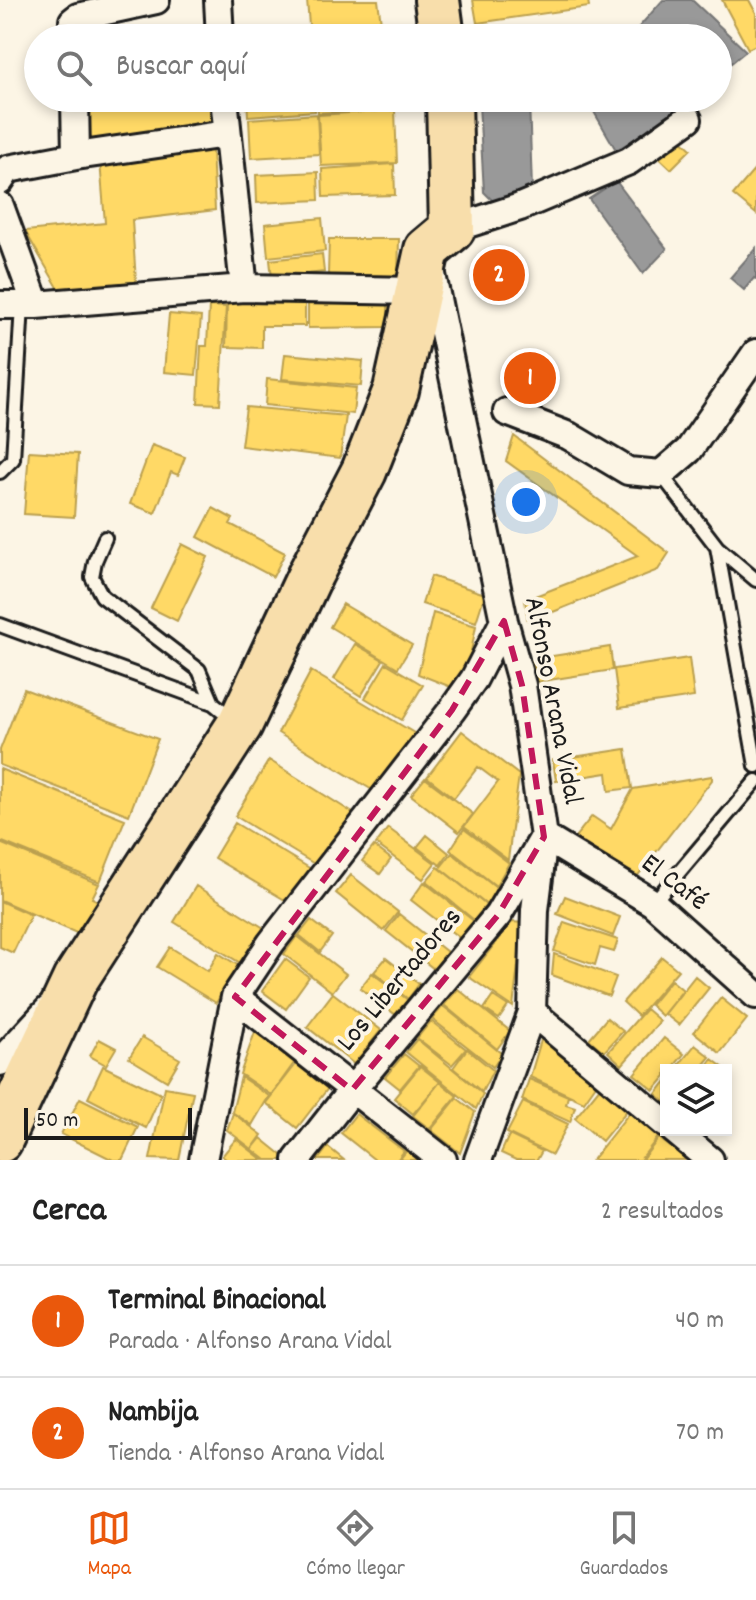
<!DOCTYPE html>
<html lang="es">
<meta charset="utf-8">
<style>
:root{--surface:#fff;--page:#f2f2f2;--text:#222;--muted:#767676;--line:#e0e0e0;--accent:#ea580c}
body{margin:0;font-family:Dekko,sans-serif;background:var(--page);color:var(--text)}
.controls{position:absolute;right:24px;bottom:24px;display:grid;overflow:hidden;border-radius:0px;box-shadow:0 4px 12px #0003}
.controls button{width:72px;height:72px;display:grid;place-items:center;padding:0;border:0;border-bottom:2px solid var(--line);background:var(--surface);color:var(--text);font:40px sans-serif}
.scale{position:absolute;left:24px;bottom:20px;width:168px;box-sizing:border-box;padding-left:8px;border:4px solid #1c1c1c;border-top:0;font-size:22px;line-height:28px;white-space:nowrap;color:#1c1c1c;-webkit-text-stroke:6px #fcf5e5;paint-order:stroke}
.you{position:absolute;left:526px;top:502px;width:28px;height:28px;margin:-20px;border:6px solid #fff;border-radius:50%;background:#1a73e8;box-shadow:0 0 0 12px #1a73e833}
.badge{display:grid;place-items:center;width:52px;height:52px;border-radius:50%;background:var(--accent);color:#fff;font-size:26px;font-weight:700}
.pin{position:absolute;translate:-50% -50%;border:4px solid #fff;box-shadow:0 2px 8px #0006}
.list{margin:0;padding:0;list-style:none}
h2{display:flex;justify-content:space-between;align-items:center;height:104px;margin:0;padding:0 32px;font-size:34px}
h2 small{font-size:26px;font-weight:400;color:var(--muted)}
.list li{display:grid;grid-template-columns:52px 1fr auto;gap:24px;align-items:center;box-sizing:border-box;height:112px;padding:0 32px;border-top:2px solid var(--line)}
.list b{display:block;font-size:30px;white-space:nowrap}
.list p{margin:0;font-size:26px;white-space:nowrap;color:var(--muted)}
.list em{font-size:26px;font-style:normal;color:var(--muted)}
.icon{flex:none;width:44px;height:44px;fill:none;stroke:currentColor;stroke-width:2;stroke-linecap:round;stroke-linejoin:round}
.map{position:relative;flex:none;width:756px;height:1160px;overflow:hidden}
.search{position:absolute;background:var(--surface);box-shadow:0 4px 12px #0003;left:24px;right:24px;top:24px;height:88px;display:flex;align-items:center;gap:20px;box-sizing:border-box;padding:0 28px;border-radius:44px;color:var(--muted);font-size:30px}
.sheet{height:328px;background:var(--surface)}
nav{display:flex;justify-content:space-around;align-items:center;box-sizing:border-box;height:112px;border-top:2px solid var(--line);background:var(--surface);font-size:22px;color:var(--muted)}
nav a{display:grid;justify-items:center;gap:4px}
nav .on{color:var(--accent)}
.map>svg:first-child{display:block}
</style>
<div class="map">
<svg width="756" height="1160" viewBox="0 0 756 1160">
<rect width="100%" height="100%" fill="#fcf5e5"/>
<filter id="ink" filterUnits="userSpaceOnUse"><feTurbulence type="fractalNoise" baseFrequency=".0125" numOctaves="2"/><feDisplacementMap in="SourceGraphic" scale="16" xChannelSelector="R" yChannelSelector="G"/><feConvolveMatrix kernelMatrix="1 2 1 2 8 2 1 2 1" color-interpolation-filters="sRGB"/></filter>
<g filter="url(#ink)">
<!-- homes -->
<path fill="#ffd966" stroke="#bba050" stroke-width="2" d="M307,0H378L383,38H310Z
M473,0H588L589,7L477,23Z
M722,0H749L756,13V45L748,49Z
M79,98H211L214,129L84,143Z
M247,98H314L315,111L248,116Z
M317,98H394L395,108L318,113Z
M395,110L397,163L321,166L318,115Z
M317,114L319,154L251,158L249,119Z
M673,132L691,149L671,169L654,153Z
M212,149L215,210L132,220L136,282L60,291L25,231L105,223L100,161Z
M394,164L395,195L323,197L322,169Z
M756,168V214L733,195Z
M318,172L319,200L257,203L256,175Z
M322,218L325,251L268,257L265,224Z
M329,239H399L398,276L328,275Z
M322,254L324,272L272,278L270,260Z
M388,301V327L308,328V302Z
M227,303H305V326H262V348L226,347Z
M209,306L226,307L220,404L198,403L201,346H207Z
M169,314L201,317L196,375L164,372Z
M285,354L363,361L361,386L282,379Z
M267,379L356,388L353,414L265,405Z
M246,407L346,416L340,458L241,446Z
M514,436L669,553L658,570L528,622L525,600L638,556L506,461Z
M152,445L185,457L178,475L171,472L155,513L130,504Z
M29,451L78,454L74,517L24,514Z
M213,508L233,519L230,524L285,553L273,577L198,537Z
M182,544L208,557L177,621L151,608Z
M431,576L485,594L476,622L422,604Z
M343,604L412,645L398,668L330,627Z
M433,613L476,626L468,667L451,687L418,674Z
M355,644L383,660L361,696L334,679Z
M610,647L613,670L536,682L533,659Z
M689,658L694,697L619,708L614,669Z
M386,663L423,685L402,720L365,698Z
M311,671L419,736L374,791L278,733Z
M24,689L158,739L129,815L0,765V750Z
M462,731L519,775L508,860L464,827L498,782L478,767L454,798L427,777Z
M626,749L632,788L609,791L607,773L556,781L553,760Z
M269,760L356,815L321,868L235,816Z
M0,769L125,819L100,882L0,841Z
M712,776V780L632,883L575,837L592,816L611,829L633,789Z
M425,778L473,814L459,832L411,795Z
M235,823L316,872L295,906L214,858Z
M388,828L435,863L423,879L376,844Z
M464,829L509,863L496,886L450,850Z
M427,835L449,853L440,865L417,847Z
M0,843L99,884L92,898L103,903L88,938L0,900Z
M374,846L391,859L380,874L362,861Z
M452,853L500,891L488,906L440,868Z
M438,867L486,905L474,920L426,881Z
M351,875L398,912L383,931L336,893Z
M424,882L475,922L461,939L411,900Z
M196,886L264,928L242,964L174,922Z
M565,896L620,917L613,936L557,914Z
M0,901L31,915L13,953L0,947Z
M399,914L447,952L434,969L386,931Z
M311,920L332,936L320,952L299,935Z
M512,922L523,923L513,1007L469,977Z
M564,922L618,940L614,952L600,948L595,965L554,951Z
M297,936L346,974L332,992L284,954Z
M170,947L208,971L218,953L239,966L216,1003L157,967Z
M554,954L616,977L609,996L552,975Z
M662,957L678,970L638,1016L623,1002Z
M386,958L419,984L408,999L374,972Z
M285,959L309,977L286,1009L262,991Z
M372,973L408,1000L396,1015L360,988Z
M695,976L709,988L679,1025L665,1014Z
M671,980L683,990L662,1016L650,1005Z
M458,989L510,1031L497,1049L444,1005Z
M333,993L381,1030L354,1064L307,1027Z
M493,996L508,1006L499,1019L484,1009Z
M721,998L747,1019L720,1053L694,1032Z
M443,1006L502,1054L493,1067L432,1019Z
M646,1009L660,1021L622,1065L608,1052Z
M607,1018L623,1031L604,1052L589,1039Z
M431,1021L466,1049L452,1065L417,1038Z
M255,1032H260L297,1059L271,1095L240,1074Z
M142,1037L180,1059L167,1081L129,1058Z
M542,1037L598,1082L584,1102L530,1077Z
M664,1038L684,1054L671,1070H666V1076L654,1090L634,1074Z
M99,1039L116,1048L106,1065L90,1056Z
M417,1039L483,1094L476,1109L406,1052Z
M695,1045L710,1057L699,1070H675Z
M467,1049L493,1070L482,1092L453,1068Z
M404,1054L419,1066L400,1089L385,1077Z
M712,1059L728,1071L726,1074V1070H703Z
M297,1063L329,1087L297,1128L266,1103Z
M103,1066L161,1094L146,1128L88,1098Z
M420,1066L440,1082L413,1114L394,1098Z
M241,1077L269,1096L252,1125L232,1112Z
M529,1079L568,1096L566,1104L575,1107L570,1122L522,1100Z
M666,1081V1103L656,1094Z
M440,1082L457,1096L430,1129L413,1116Z
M601,1086L629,1108L602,1141L575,1118Z
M165,1087L193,1092L179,1160L150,1159Z
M80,1098L138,1127L122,1160H113L61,1134Z
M457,1098L475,1112L460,1153L431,1130Z
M523,1102L568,1124L552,1155L507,1133Z
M630,1112L659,1136L640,1160H592Z
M233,1113L262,1135L252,1149L227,1130Z
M356,1114L404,1151L397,1160H375L341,1133Z
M509,1135L542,1151L537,1160H516L501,1153Z
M261,1138L287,1159L285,1160H266L252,1149Z
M659,1138L687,1160H642Z
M236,1139L263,1160H227L222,1156Z
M328,1147L344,1160H318Z
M408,1149L422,1160H399Z"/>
<!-- industry -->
<path fill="#999" stroke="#747474" stroke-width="2" d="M663,0H692L746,51L718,74V38H629Z
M479,98H556L479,104Z
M586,98H693L666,123L616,150Z
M529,99L532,189L495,203L484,192L479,104Z
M616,181L667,249L643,274L589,199Z
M756,248V279L754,278L744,290L730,278Z"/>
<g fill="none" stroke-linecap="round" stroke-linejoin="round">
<!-- service casing -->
<g stroke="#1c1c1c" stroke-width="18">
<path id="service" d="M0,472L13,459L22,305
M661,474L717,547L756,580
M105,538L95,561L92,577L102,596L199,670L213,703
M717,547L756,766
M0,625L213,703L234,720
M653,903L756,781"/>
</g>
<!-- minor casing -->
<g stroke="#1c1c1c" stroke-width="32">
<path id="minor" d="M218,0L220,38
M74,38L73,21L78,17L156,0
M75,98L76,156
M224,98L244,288
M0,181L8,169L76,156L226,134
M0,206L36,305
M452,229L520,207L629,161L688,119
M431,270L504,621L522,685L544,837L535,910L532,1012L478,1160
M0,305H36L244,288L418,291
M507,412L569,436L628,471L661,474L689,450L756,353
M235,997L443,1160
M532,1012L666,1124
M0,1062L49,1009
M674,1130L710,1160
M203,1160L235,997L271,943L452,710L474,679L504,621
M297,1160L352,1090L498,915L544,837L653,903L756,995"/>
</g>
<!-- trunk casing -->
<g stroke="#1c1c1c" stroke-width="50">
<path id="trunk" d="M437,0L442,38
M0,1140L75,980L240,724L311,573L364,471L396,390L427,250L452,229L449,98"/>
</g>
<!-- service -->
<use href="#service" stroke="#fcf5e5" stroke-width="12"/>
<!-- minor -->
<use href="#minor" stroke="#fcf5e5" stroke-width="26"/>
<!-- trunk -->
<use href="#trunk" stroke="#f8deab" stroke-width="44"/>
</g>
</g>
<!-- marked area -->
<path fill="none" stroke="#c2185b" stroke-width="6" stroke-dasharray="16 10" stroke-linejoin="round" d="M504,621L522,685L544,837L498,915L352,1090L235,997L452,710Z"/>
<g text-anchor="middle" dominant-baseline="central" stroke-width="8" stroke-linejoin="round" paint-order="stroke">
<!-- street labels -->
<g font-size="28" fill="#1c1c1c" stroke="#fcf5e5">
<text transform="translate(551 701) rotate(79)">Alfonso Arana Vidal</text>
<text transform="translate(673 884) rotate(37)">El Café</text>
<text transform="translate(401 981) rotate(-50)">Los Libertadores</text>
</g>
</g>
</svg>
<div class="controls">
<button><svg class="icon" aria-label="layers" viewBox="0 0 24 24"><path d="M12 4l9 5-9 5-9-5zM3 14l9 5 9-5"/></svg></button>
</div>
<div class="scale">50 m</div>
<div class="you"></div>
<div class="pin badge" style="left:530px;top:378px">1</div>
<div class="pin badge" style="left:499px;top:275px">2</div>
<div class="search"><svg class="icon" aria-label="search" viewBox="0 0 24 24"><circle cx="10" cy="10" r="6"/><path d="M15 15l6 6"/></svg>Buscar aquí</div>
</div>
<section class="sheet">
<h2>Cerca<small>2 resultados</small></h2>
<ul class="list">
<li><span class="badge">1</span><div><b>Terminal Binacional</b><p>Parada · Alfonso Arana Vidal</p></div><em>40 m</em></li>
<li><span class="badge">2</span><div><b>Nambija</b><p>Tienda · Alfonso Arana Vidal</p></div><em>70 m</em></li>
</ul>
</section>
<nav>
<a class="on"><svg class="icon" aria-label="map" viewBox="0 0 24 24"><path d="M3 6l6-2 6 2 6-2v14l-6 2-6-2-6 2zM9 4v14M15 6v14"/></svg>Mapa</a>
<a><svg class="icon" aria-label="directions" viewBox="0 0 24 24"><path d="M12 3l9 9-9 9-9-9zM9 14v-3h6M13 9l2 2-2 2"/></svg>Cómo llegar</a>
<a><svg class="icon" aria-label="saved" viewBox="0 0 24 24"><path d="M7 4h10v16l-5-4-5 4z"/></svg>Guardados</a>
</nav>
